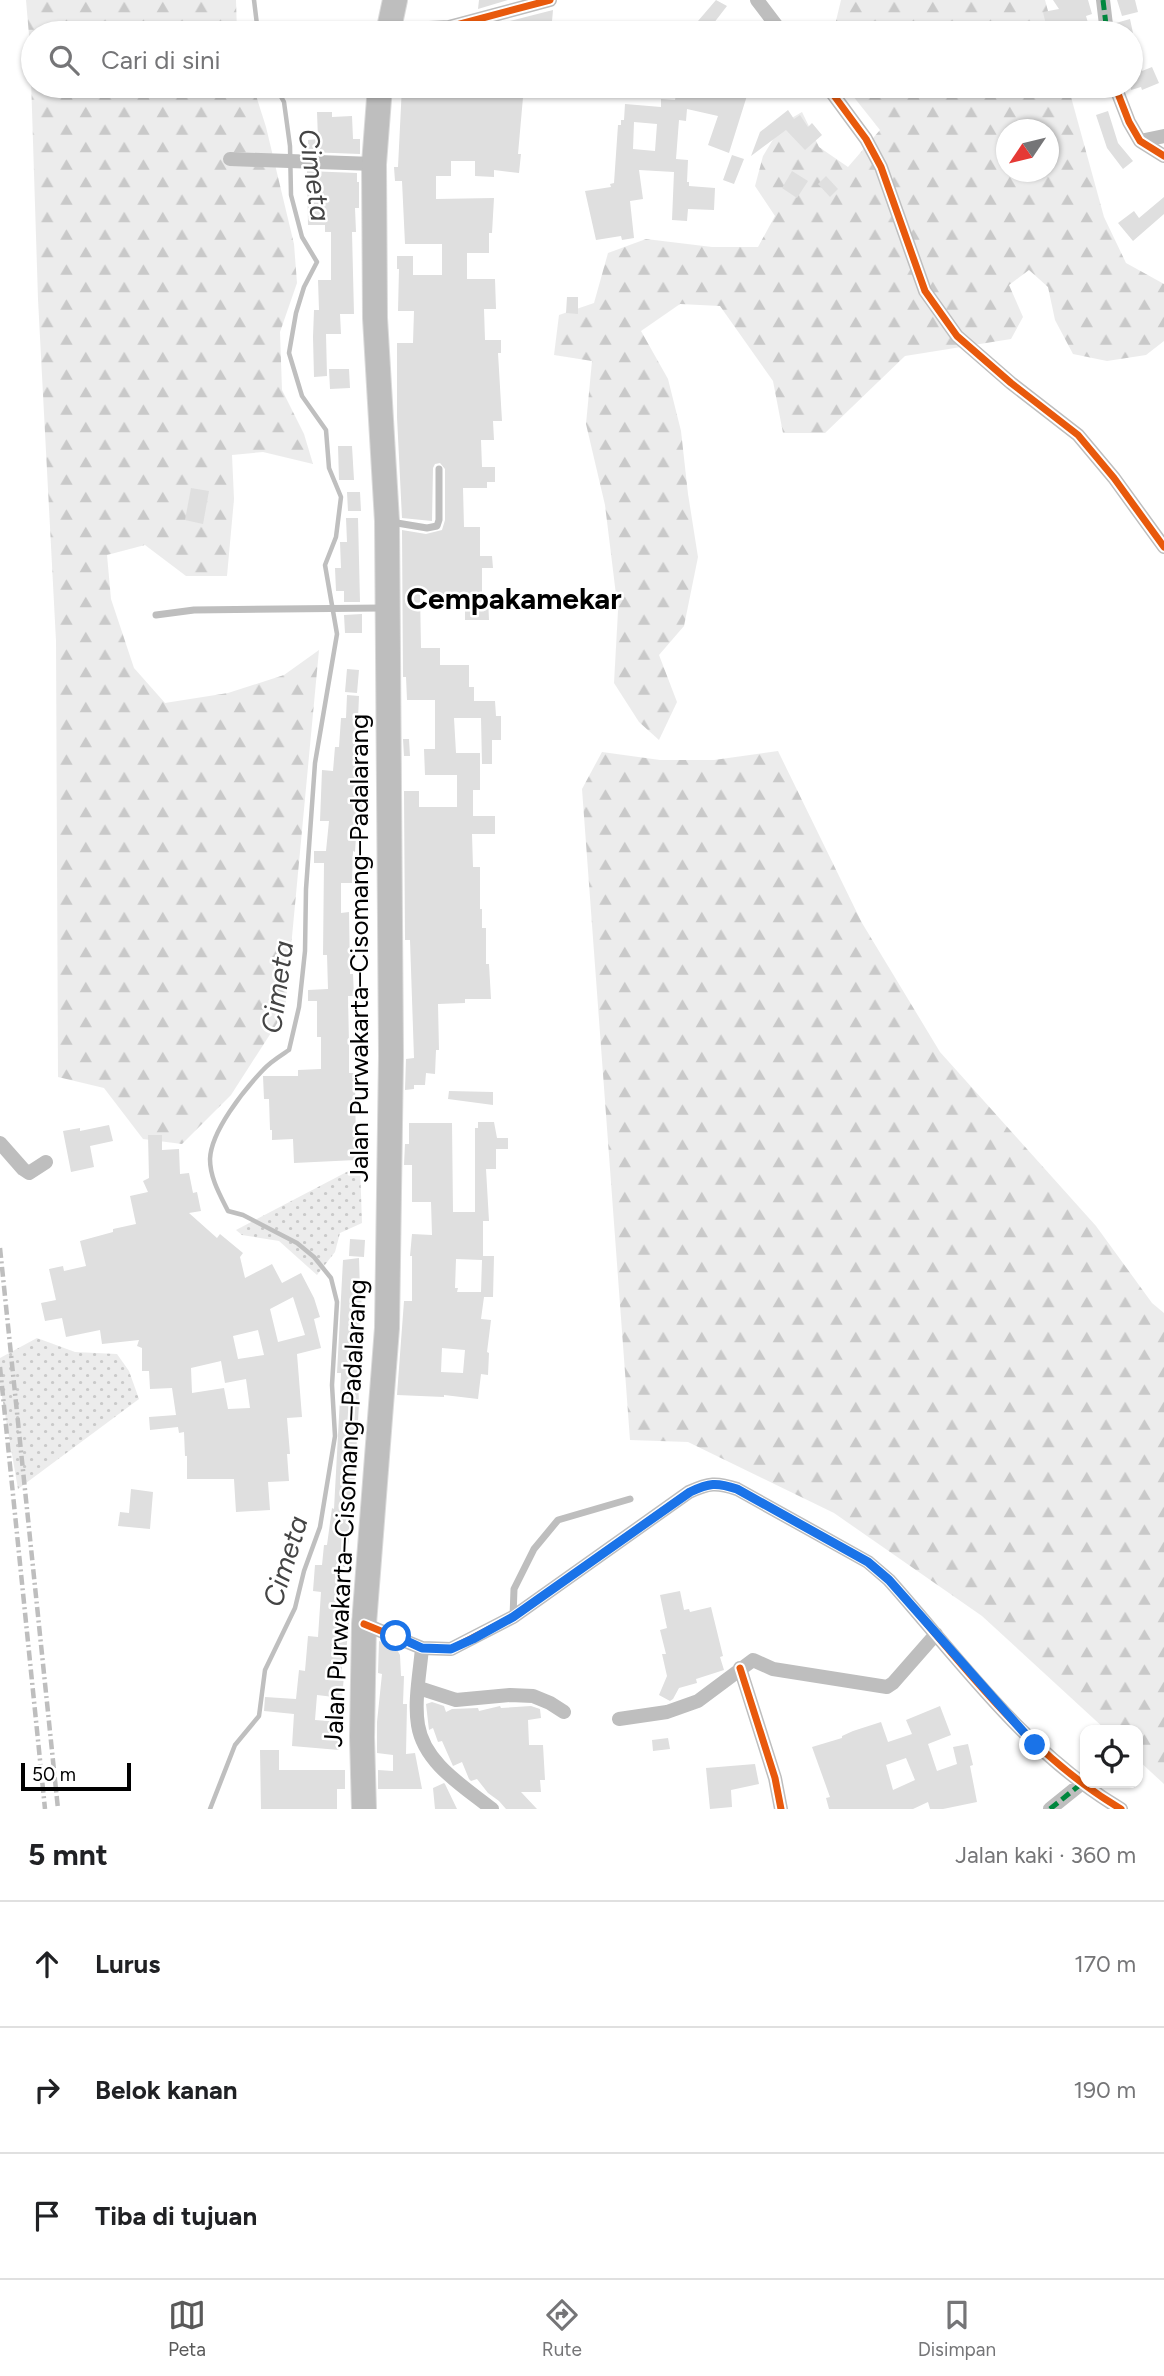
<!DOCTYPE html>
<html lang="id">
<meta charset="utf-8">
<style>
:root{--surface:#fff;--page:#f6f6f6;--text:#202124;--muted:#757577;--line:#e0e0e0;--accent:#595959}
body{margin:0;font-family:Figtree,sans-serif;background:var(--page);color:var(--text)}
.controls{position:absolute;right:21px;bottom:21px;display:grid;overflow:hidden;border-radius:14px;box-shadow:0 2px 5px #0004}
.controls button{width:63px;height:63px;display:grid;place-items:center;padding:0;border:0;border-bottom:2px solid var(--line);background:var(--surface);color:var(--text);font:35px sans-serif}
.compass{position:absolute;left:996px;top:119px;width:63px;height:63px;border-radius:50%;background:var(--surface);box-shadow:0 2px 5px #0004;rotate:235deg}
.scale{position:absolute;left:21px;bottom:18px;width:110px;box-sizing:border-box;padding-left:7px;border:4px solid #000;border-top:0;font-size:19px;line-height:24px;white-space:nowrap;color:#000;-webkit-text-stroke:5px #fff;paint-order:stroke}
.stop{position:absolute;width:21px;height:21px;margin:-16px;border:5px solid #1a73e8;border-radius:50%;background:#fff}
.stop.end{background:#1a73e8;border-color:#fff;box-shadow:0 2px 7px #0008}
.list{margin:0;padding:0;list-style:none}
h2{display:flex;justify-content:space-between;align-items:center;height:91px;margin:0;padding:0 28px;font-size:30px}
h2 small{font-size:23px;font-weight:400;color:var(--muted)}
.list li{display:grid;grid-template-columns:46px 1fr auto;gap:21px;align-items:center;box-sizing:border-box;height:126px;padding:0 28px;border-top:2px solid var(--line)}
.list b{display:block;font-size:26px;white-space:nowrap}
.list em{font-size:23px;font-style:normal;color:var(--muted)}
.icon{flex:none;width:38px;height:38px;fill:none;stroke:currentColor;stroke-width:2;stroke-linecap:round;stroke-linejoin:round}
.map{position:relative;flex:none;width:1164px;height:1809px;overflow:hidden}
.search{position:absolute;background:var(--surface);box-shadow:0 2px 5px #0004;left:21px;right:21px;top:21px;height:77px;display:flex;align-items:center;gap:18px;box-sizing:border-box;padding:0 24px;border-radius:38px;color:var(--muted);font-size:26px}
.sheet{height:469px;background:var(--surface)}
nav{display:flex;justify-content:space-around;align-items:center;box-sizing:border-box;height:98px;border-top:2px solid var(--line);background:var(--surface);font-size:19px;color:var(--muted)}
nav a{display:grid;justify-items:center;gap:4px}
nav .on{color:var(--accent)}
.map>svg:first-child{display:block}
</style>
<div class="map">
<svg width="1164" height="1809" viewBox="0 0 1164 1809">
<defs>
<pattern id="grass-dots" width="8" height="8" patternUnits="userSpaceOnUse" patternTransform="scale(1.75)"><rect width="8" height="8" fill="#ececec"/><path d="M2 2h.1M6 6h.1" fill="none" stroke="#c9c9c9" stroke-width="1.8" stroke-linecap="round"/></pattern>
<pattern id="forest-firs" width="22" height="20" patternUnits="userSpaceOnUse" patternTransform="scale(1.75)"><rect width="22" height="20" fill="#ececec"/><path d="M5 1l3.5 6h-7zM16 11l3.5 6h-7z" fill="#c9c9c9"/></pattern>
</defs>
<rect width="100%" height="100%" fill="#fff"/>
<!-- grass -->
<path fill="url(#grass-dots)" d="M360,1165L362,1223L340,1233L335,1252L317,1275L279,1241L242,1235L236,1230Z
M37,1338L75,1352L117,1354L129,1371L139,1399L18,1489L0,1385V1358Z"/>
<!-- forest -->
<path fill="url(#forest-firs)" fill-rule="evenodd" d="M26,0H236L237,33H33V86H253L266,127L294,244L297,283L280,332L282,390L304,434L313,464L263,452L232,455L234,499L227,576H186L145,545L107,555L111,599L134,668L165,703L228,693L284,675L319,650L285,1011L231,1095L182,1144L143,1139L104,1088L58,1077L56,641L38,299L30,47Z
M841,0H1045L1054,33H836L835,25Z
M849,86H1068L1104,217L1126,263L1164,284V341L1146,355L1107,361L1073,354L1055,320L1048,287L1029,270L1009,285L1023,317L1011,339L905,356L825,433H783L773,381L720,306L680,304L641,331L668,379L681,431L688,494L698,557L684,626L659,655L677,702L659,740L639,722L614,683L618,611L605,505L586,424L592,361L554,355L559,315L594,303L608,253L646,239L712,247H758L775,216L755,186L763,156L783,123L802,112L819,147L848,167L880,130L853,96ZM1006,130H1048V172H1006Z
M778,751L862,923L940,1052L1096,1226L1152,1303L1164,1313V1784L1138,1760V1730H1106L982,1616L834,1513L688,1442L630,1440L582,789L602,752L660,760H714Z"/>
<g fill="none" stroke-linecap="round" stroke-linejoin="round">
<!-- stream -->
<path stroke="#bfbfbf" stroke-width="4.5" d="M254,0L258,33
M210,1809L235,1745L259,1716L265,1670L295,1608L304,1571L320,1527L335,1436L332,1385L337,1302L331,1278L314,1257L297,1243L243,1215L228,1211C220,1195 210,1178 210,1159C211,1131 244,1090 263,1070C270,1062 280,1056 289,1050L299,1007L305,951L306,889L315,763L337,634L325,565L336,537L341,497L329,468L326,430L302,396L289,353L296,313L304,287L317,262L302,237L291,195L290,146L284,102L275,86"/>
</g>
<!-- building -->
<path fill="#dfdfdf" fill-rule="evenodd" d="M479,0H508L478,9Z
M716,0L727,6L710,28L698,21Z
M1053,0H1088L1092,14L1086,16L1091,33H1057L1054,23L1046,25L1043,12L1059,9Z
M1117,0H1135L1138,12L1122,16Z
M553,10L551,33H475V30Z
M1130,19L1133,33H1116V23Z
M1131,45H1134L1142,71L1152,67L1159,83L1142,90L1141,87L1131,90Z
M402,86H524L518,154H521L519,173L494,170V177L475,176V161H451V176H436V199L494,198L492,233H489V253H467V279H495L496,309H484L485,340H501V353H498L502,421H493L494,440H481L482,467H495V482H487V488H463L464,527H480V556H492L493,568H482V598H488L489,620H465V594H420L421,648H440V665H469V687H474V701H495L496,716H501V740H492V764H482L481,718H454L456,753H480V790H473V816H495V834H472L473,867H480V909H482V928H486V964H489L491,999H465V1003L438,1004L439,1050H436L435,1074L426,1073L425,1085H414V1089L405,1090L406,1059L414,1058L410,940H405L404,791H419V807H457V775H425L424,749H435V700H407L406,677H403L402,530L426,534L442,530L445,520V469L440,463L435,464L433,468L432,521L402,518L397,417V343H413L414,311H398L399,269H397V256H413V275H442V244H405L402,181H395L394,167H398Z
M685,86H750L729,153L708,145L718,116L687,109L686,121L679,120L676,159L688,160L687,182H689V186L715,188L714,210L688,209L687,221L672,220L674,172L639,170L643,199L630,201L634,238L622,240L621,236L596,240L585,191L611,187L610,184L614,183L618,125H621V120H624L625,104L661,107V99L675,100L677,90L683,91ZM634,122L657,124L655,151L633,149Z
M788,110L794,119L800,115L808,127L812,123L822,135L805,150L786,130L751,156L760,132Z
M1108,111L1118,143L1133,161L1123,169L1107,148L1096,115Z
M317,112H332V117L352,116L353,139H360V154L308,152V140L318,139Z
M732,155L744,159L734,184L723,180Z
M307,171L357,173V182H359V208H355L356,232H352L354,314H340L341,334H326L327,376L314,377L313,337L314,310H319L318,280H331V232H325V225H308Z
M792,171L808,181L797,198L782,188Z
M826,176L838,189L830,197L818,184Z
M1164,197V214L1133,241L1118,223L1134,211L1139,218Z
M567,297H578V314L566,313Z
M329,369H349L350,388L330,389Z
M338,446H352L354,480H339Z
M191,488L209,491L203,524L185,520Z
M347,492H360L361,511H348Z
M346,518H358L360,602H344V591H336L335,568H341L340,542H347Z
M362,614V633H345L344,615Z
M347,669L359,670L357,693L345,692Z
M347,695L359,696L358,719H361L357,773L364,774L362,808H358L355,852L353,851L352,883H341V913L349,912L350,974H353L354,996H348L349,1044V1073H355L356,1160L294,1163L293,1139L272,1140V1130H270L269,1099H264L263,1076H298V1070L321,1069V1037H317V1001H308V990L328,989L327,955H323L324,863H314V851H326L329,821H320L322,770L333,771L335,747H339L341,718H346Z
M403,739H409L410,756H404Z
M449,1091L493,1092V1105L448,1099Z
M478,1122H494L497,1138H508V1149H496V1169H486L489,1221H483V1256H494L493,1297H484L481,1319L491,1320L487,1352L489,1353L488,1375L481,1374L478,1399L444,1395V1397L397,1395L404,1301H412V1256H410L412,1234L432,1235L431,1202H412V1165H404L405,1144H409V1123H452L453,1212H475V1128H478ZM456,1259L482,1260L481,1292H457L458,1288H455ZM442,1348L465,1350L463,1373L441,1372Z
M109,1125L113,1141L90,1146L94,1167L71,1172L63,1131L80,1128V1131Z
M148,1135H162V1150L179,1149L180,1174L189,1173L193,1193L197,1192L201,1211L189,1213L217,1238L220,1234L243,1253L240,1257L245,1278L272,1264L282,1283L301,1273L314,1298L320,1317L314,1319L321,1348L297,1354L302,1417L287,1418L290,1454H287L289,1481L268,1482L270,1510L236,1512L234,1479H187V1456H185L184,1432L179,1433L178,1427L150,1430L149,1417L176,1415L172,1388L150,1389L149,1371H142V1348L137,1346L139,1340L102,1344L100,1330L66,1337L62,1318L45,1321L41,1303L56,1300L49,1269L63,1266L64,1271L86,1266L80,1241L113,1232V1229L136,1224L130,1196L148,1192L143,1181L149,1178ZM293,1297L305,1335L278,1342L270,1309ZM258,1330L264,1355L238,1359L233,1336ZM221,1361L225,1383L246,1379L250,1408L228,1409L224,1388L192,1393L191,1368Z
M350,1239L365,1240L364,1257L349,1256Z
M359,1258L360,1291H362L358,1378L359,1404L353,1507L345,1567L339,1566L337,1610L350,1611L346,1653H344L341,1675L344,1676L342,1698L317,1695L315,1720L341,1722L339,1750L292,1746L294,1714L264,1711L265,1697L296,1699L299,1670L305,1671L308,1636L318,1637L321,1592L313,1591L315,1565H322L324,1545H327L332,1508L334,1509L340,1398L341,1373H337L343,1260Z
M131,1489L153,1492L150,1529L118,1526L120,1512L129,1513Z
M680,1591L684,1610L689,1609L690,1612L711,1607L723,1656L720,1657L724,1670L696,1679L697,1683L679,1688L673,1699L670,1701L659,1695L667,1676L662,1654H666L660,1630L667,1628L660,1595Z
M379,1641L396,1648L400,1655L401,1676H404L403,1704H407L406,1754L415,1753L422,1789H378V1770L393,1771V1755L377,1753V1722L382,1674L378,1673Z
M432,1702L444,1706L446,1712L452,1709L478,1708L479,1711L500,1706L501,1708L531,1706L540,1709L541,1718L528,1720L529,1745H543L545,1780H540L541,1792H521L537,1809H506L499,1801L488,1793L477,1779L471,1781L469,1779L462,1762L453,1766L442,1741L438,1742L433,1728L429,1730L426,1704Z
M940,1706L951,1735L928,1744L937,1771L957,1764L953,1747L968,1744L973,1765L970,1766L977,1802L943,1809H930L928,1802L913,1809H829L826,1798L830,1797L812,1747L842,1738V1736L853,1731L881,1722L888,1742L912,1734L906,1720ZM906,1758L915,1780L893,1790L886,1765Z
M668,1738L670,1749L653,1751L652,1740Z
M260,1750H279V1770H345V1789H337V1809H261Z
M755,1764L759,1784L731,1790L732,1807L710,1809L706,1768Z
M444,1783L445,1784L457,1809H435L433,1788Z"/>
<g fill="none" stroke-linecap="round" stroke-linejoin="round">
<!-- trunk casing -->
<g stroke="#dbdbdb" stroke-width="26">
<path id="trunk" d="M388,33L395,0
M364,1809L362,1737L364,1624L387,1328L391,1056L387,521L375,318L374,164L380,86"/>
</g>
<!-- service -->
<path stroke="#bebebe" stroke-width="7" d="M391,522L427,528L437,526L439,520V469
M156,615L194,610L382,608
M513,1617L514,1589L534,1549L558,1520L630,1499"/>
<!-- minor -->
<path stroke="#bebebe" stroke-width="14" d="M757,0L782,33
M1103,0L1107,33
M389,30L449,27L550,0
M827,86L866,139L881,167L925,291L957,336L1011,383L1078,435L1114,478L1164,547
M1115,86L1129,122L1140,141L1164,156
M1140,141L1164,136
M230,159L374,164
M0,1143L23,1169L29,1173L46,1162
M364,1624L422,1648L451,1649L513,1617L689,1492C709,1483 716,1482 737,1489L868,1562L889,1580C961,1661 1026,1753 1121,1809
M422,1648C420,1672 414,1701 418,1725C424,1763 463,1786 492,1809
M740,1668L775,1778L781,1809
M419,1688L456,1700L510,1695L533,1696L550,1703L564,1712
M619,1719L667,1712L698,1701L753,1660L773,1669L887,1687L893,1683L936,1634
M1050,1809L1081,1784"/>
<!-- trunk -->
<use href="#trunk" stroke="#bebebe" stroke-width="24"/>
<!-- rail -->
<path stroke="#bebebe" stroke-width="4.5" stroke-dasharray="10 3.5 2 3.5" stroke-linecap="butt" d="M0,1248L58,1809
M0,1367L45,1809"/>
<!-- quiet -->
<path stroke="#00873e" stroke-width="5" stroke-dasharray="10 5" stroke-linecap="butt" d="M1103,0L1107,33
M1050,1809L1081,1784"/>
<!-- cycleway casing -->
<g stroke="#fff" stroke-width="11">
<path id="cycleway" d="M389,30L449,27L550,0
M827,86L866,139L881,167L925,291L957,336L1011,383L1078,435L1114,478L1164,547
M1115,86L1129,122L1140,141L1164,156
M364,1624L422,1648L451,1649L513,1617L689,1492C709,1483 716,1482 737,1489L868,1562L889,1580C961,1661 1026,1753 1121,1809
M740,1668L775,1778L781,1809"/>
</g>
<!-- cycleway -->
<use href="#cycleway" stroke="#e8590c" stroke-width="7"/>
</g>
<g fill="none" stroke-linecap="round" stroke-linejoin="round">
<!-- route -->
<path stroke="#1a73e8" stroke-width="9" d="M396,1636L422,1648L451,1649L473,1639L513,1617L690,1492C709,1483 716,1482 737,1489L868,1562L889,1580L1035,1745"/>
</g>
<g text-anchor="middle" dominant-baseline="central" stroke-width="5" stroke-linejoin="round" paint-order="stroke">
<!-- street labels -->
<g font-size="26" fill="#000" stroke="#fff">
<text transform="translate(359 948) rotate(-90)">Jalan Purwakarta–Cisomang–Padalarang</text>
<text transform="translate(345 1513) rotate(-87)">Jalan Purwakarta–Cisomang–Padalarang</text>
</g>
<!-- water labels -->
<g font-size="28" font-style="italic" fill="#444" stroke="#fff">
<text transform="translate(315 175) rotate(82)">Cimeta</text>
<text transform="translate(277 987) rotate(-82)">Cimeta</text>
<text transform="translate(285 1561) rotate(-73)">Cimeta</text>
</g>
<!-- quarter labels -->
<g font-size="30" font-weight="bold" fill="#000" stroke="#fff">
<text x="514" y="598">Cempakamekar</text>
</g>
</g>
</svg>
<div class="controls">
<button><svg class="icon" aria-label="locate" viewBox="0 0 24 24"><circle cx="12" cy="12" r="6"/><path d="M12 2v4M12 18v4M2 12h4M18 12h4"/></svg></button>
</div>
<svg class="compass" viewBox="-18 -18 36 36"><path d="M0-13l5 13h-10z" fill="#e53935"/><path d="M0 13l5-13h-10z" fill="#757577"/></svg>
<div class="scale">50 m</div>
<div class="stop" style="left:396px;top:1636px"></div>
<div class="stop end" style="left:1035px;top:1745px"></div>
<div class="search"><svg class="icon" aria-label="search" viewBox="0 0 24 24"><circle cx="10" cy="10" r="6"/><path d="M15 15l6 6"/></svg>Cari di sini</div>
</div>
<section class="sheet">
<h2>5 mnt<small>Jalan kaki · 360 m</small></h2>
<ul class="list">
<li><svg class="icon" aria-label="ahead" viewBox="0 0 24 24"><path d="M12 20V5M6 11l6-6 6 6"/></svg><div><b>Lurus</b></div><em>170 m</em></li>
<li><svg class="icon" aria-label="right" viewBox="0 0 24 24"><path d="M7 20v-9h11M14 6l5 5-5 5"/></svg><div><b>Belok kanan</b></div><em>190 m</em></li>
<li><svg class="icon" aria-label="arrive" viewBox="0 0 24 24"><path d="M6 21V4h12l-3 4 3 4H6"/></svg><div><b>Tiba di tujuan</b></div></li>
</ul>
</section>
<nav>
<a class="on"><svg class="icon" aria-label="map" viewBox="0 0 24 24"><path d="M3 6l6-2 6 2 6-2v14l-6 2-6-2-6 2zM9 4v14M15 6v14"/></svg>Peta</a>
<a><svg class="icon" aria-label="directions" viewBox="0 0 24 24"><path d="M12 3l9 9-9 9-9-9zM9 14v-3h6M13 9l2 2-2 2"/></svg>Rute</a>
<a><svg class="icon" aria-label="saved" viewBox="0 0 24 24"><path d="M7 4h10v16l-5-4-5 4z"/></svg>Disimpan</a>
</nav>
